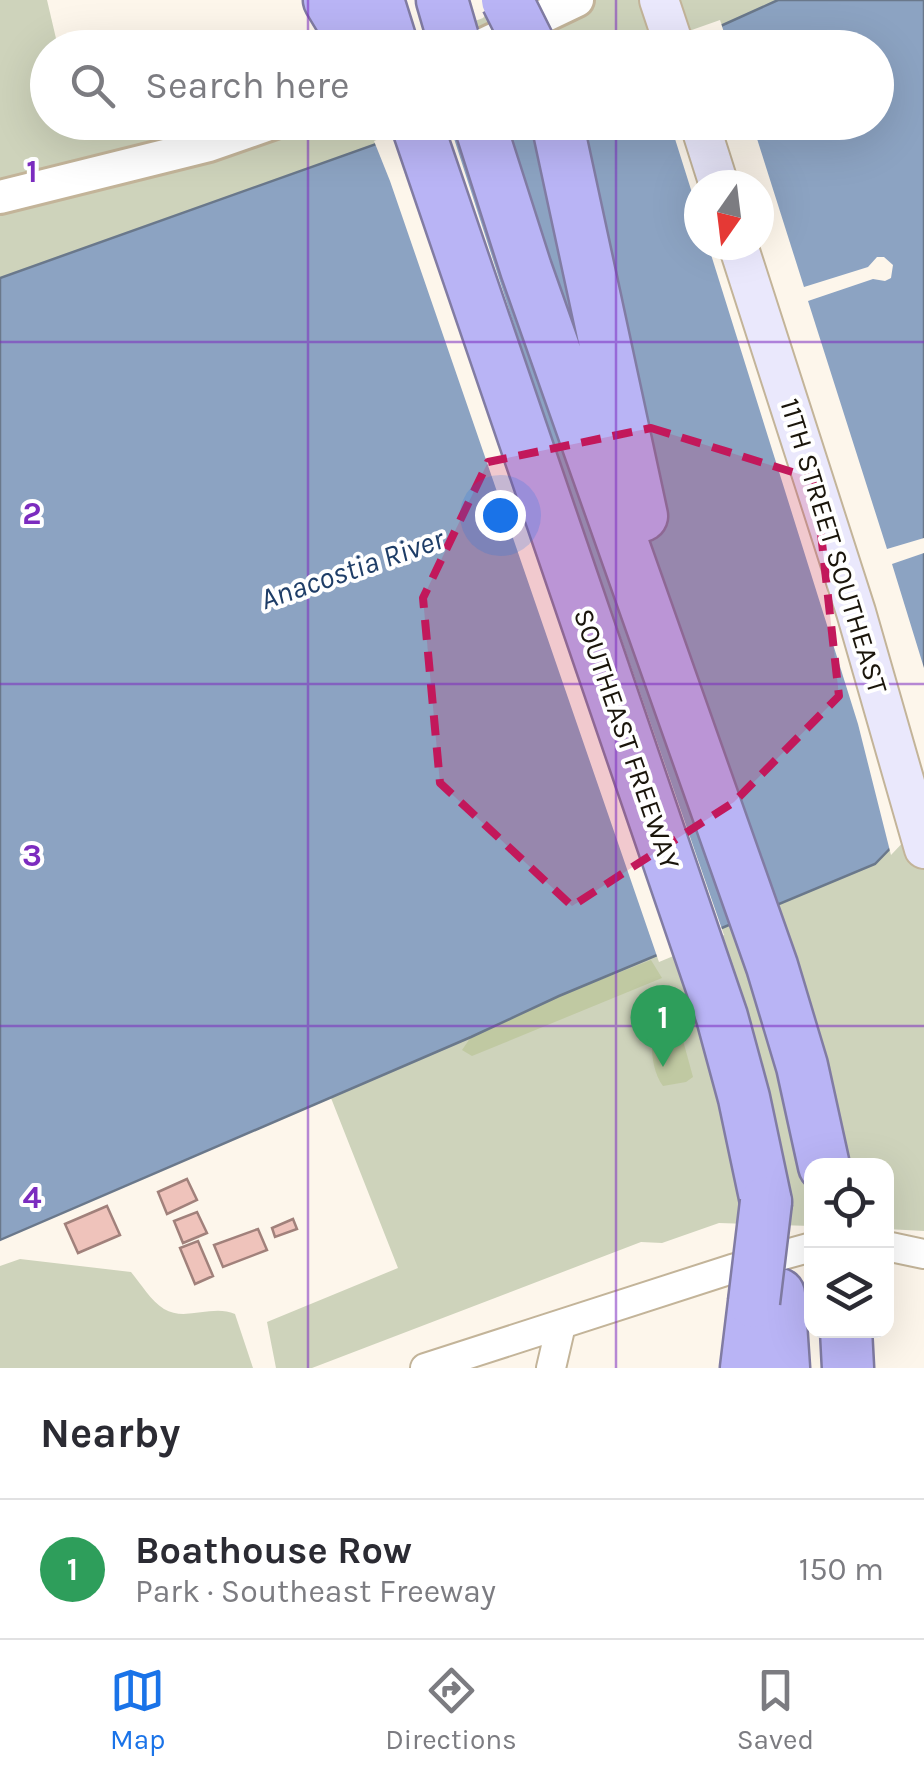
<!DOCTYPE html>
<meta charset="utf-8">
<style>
:root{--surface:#fff;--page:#f7f7f7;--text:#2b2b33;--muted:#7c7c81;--line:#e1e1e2;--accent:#1a73e8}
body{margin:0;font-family:Karla,sans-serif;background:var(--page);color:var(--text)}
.controls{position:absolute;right:30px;bottom:30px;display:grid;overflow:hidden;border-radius:20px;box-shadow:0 10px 40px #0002}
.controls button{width:90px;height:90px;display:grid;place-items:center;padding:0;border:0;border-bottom:2px solid var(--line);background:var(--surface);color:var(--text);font:50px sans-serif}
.compass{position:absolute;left:684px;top:170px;width:90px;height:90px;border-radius:50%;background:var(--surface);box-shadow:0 10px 40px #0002;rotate:194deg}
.you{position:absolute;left:500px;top:515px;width:35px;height:35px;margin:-25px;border:8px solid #fff;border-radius:50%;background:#1a73e8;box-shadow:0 0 0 15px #1a73e833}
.badge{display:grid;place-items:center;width:65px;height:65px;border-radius:50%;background:var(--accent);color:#fff;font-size:32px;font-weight:700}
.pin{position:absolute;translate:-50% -82px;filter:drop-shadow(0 2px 5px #0008)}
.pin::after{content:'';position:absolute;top:52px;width:35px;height:30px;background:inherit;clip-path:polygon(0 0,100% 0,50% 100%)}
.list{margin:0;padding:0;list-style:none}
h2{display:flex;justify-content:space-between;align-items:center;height:130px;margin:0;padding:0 40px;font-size:42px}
h2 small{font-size:32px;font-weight:400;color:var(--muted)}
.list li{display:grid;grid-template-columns:65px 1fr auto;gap:30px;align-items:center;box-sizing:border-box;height:140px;padding:0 40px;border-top:2px solid var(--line)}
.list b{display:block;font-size:38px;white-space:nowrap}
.list p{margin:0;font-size:32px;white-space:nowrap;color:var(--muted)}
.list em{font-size:32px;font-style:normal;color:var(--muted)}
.icon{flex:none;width:55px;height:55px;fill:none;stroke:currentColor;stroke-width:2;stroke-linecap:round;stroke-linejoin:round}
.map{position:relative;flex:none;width:924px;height:1368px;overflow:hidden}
.search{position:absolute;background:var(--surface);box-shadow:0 10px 40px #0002;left:30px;right:30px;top:30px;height:110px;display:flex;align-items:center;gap:25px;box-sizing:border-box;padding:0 35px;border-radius:55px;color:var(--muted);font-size:38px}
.sheet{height:270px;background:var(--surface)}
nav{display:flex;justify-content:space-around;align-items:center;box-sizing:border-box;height:140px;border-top:2px solid var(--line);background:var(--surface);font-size:28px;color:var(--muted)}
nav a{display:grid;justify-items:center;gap:5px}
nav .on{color:var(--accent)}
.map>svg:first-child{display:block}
</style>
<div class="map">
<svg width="924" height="1368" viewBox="0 0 924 1368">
<rect width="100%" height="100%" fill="#fdf6eb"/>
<!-- green -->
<path fill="#ced3bb" d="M0,0H47L58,47L48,48V122L435,123L0,278Z
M498,0H778L714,29L657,47L404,48L483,18Z
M924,801V1231L887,1229L886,1166H812L811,1226L719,1223L662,1243L641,1242L312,1368H276L267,1322L398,1268L331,1098L0,1240L471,1037L559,996L875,864L906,831Z
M20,1259L131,1272C141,1284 151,1301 164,1309C185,1322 212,1304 235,1314L253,1368H0V1266Z"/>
<!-- forest -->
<path fill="#c0c9a2" d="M651,960L662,978L472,1056L462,1050L471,1037L559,996Z
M672,1000L693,1077L686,1082L663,1086C649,1067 650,1034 656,1011Z"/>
<!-- water -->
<path fill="#8ca3c2" stroke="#6a788b" stroke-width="2.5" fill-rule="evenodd" d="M778,0H924V801L906,832L875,864L559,996L471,1037L0,1240V278L435,123L876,122V48L657,47L714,29ZM699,185H759V245H699Z"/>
<!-- pier -->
<path fill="#fdf6eb" d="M720,20L729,48H652L655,43Z
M421,122L449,123L534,387L724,935L659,962L390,181L374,141Z
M670,123H752L804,287L868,267L877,257H884L893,265L891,278L885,281L873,279L808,301L887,549L924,538V553L892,564L924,668V811L910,835L891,855L858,724L708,245H759V185H699V215Z"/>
<!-- building -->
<path fill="#efc3bb" stroke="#a1817b" stroke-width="2.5" d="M187,1179L197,1200L167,1214L158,1192Z
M107,1206L120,1235L78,1253L65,1224Z
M197,1212L207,1233L183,1243L174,1221Z
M293,1219L297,1229L275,1237L272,1228Z
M258,1229L267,1250L223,1267L214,1245Z
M198,1241L213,1276L195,1284L180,1248Z"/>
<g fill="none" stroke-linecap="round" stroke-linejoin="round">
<!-- minor casing -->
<g stroke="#c3b499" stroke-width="32">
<path id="minor" d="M886,1246L924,1254
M425,1368L732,1269L812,1247
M551,1368L561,1325"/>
</g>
<!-- tertiary casing -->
<g stroke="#c3b499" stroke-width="38">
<path id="tertiary" d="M477,48L577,0
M0,197L209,145L275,122"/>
</g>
<!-- secondary casing -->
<g stroke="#c3b499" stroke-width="42">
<path id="secondary" d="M659,0L675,48
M699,122L719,185
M738,245L856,612L924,849"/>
</g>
<!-- motorway casing -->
<g stroke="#817ca3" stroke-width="55">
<path id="motorway" d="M329,0L358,48
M378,0L393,48
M442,0L456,48
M416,122L722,1017L744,1098L766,1202
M479,122L526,269L772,966L802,1066L824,1166
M557,122L642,516
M779,1294L784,1368
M846,1330L848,1368
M746,1368L754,1302"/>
</g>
<!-- minor -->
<use href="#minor" stroke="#fff" stroke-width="28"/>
<!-- tertiary -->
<use href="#tertiary" stroke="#fff" stroke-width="32"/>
<!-- secondary -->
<use href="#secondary" stroke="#eae8fc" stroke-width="38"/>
<!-- motorway -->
<use href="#motorway" stroke="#b9b4f5" stroke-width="50"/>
<!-- motorway-bridge casing -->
<g stroke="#817ca3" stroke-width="55" stroke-linecap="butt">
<path id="motorway-bridge" d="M507,0L531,48
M754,1302L766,1202"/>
</g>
<!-- motorway-bridge -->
<use href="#motorway-bridge" stroke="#b9b4f5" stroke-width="50"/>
</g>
<!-- marked area -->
<path fill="#c2185b" fill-opacity="0.2" stroke="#c2185b" stroke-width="8" stroke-dasharray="20 12" stroke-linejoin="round" d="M651,428L815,479L839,696L734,802L572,906L440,783L423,598L488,462Z"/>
<!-- grid -->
<path fill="none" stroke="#7b2cbf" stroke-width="2.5" stroke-opacity="0.55" d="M308,0V48M616,0V48M308,122V1368M616,122V1368M0,342H924M0,684H924M0,1026H924"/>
<g text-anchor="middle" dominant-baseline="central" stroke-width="8" stroke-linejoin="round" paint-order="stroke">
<!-- street labels -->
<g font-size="28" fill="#1a150b" stroke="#fff">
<text transform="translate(834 546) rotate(73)">11TH STREET SOUTHEAST</text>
<text transform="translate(627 739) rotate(71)">SOUTHEAST FREEWAY</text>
</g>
<!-- water labels -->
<g font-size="30" font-style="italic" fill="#1e3d67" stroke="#fff">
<text transform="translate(352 569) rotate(-19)">Anacostia River</text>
</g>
</g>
<g font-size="32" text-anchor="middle" font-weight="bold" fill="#7b2cbf" stroke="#fff" stroke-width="8" stroke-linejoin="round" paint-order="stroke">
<text x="32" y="182">1</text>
<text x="32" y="524">2</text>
<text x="32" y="866">3</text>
<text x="32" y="1208">4</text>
</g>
</svg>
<div class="controls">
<button><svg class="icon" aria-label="locate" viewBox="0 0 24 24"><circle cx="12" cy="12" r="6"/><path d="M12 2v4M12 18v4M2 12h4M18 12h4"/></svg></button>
<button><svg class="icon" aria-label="layers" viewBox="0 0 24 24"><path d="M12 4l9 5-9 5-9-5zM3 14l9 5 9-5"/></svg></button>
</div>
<svg class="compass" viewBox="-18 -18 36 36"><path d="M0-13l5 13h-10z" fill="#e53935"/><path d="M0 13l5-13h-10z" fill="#7c7c81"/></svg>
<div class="you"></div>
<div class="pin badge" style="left:663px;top:1067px;background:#2e9e5b">1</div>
<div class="search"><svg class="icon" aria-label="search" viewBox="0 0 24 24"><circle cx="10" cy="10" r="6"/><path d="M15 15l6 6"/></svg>Search here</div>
</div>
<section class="sheet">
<h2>Nearby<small></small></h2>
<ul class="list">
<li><span class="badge" style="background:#2e9e5b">1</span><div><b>Boathouse Row</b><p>Park · Southeast Freeway</p></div><em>150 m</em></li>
</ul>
</section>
<nav>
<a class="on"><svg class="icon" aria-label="map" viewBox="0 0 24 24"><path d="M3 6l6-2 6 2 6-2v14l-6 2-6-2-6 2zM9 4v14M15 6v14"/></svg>Map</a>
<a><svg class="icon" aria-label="directions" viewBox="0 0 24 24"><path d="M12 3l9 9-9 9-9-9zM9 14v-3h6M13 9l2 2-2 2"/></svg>Directions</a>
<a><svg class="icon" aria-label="saved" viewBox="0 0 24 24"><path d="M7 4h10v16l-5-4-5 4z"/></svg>Saved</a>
</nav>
